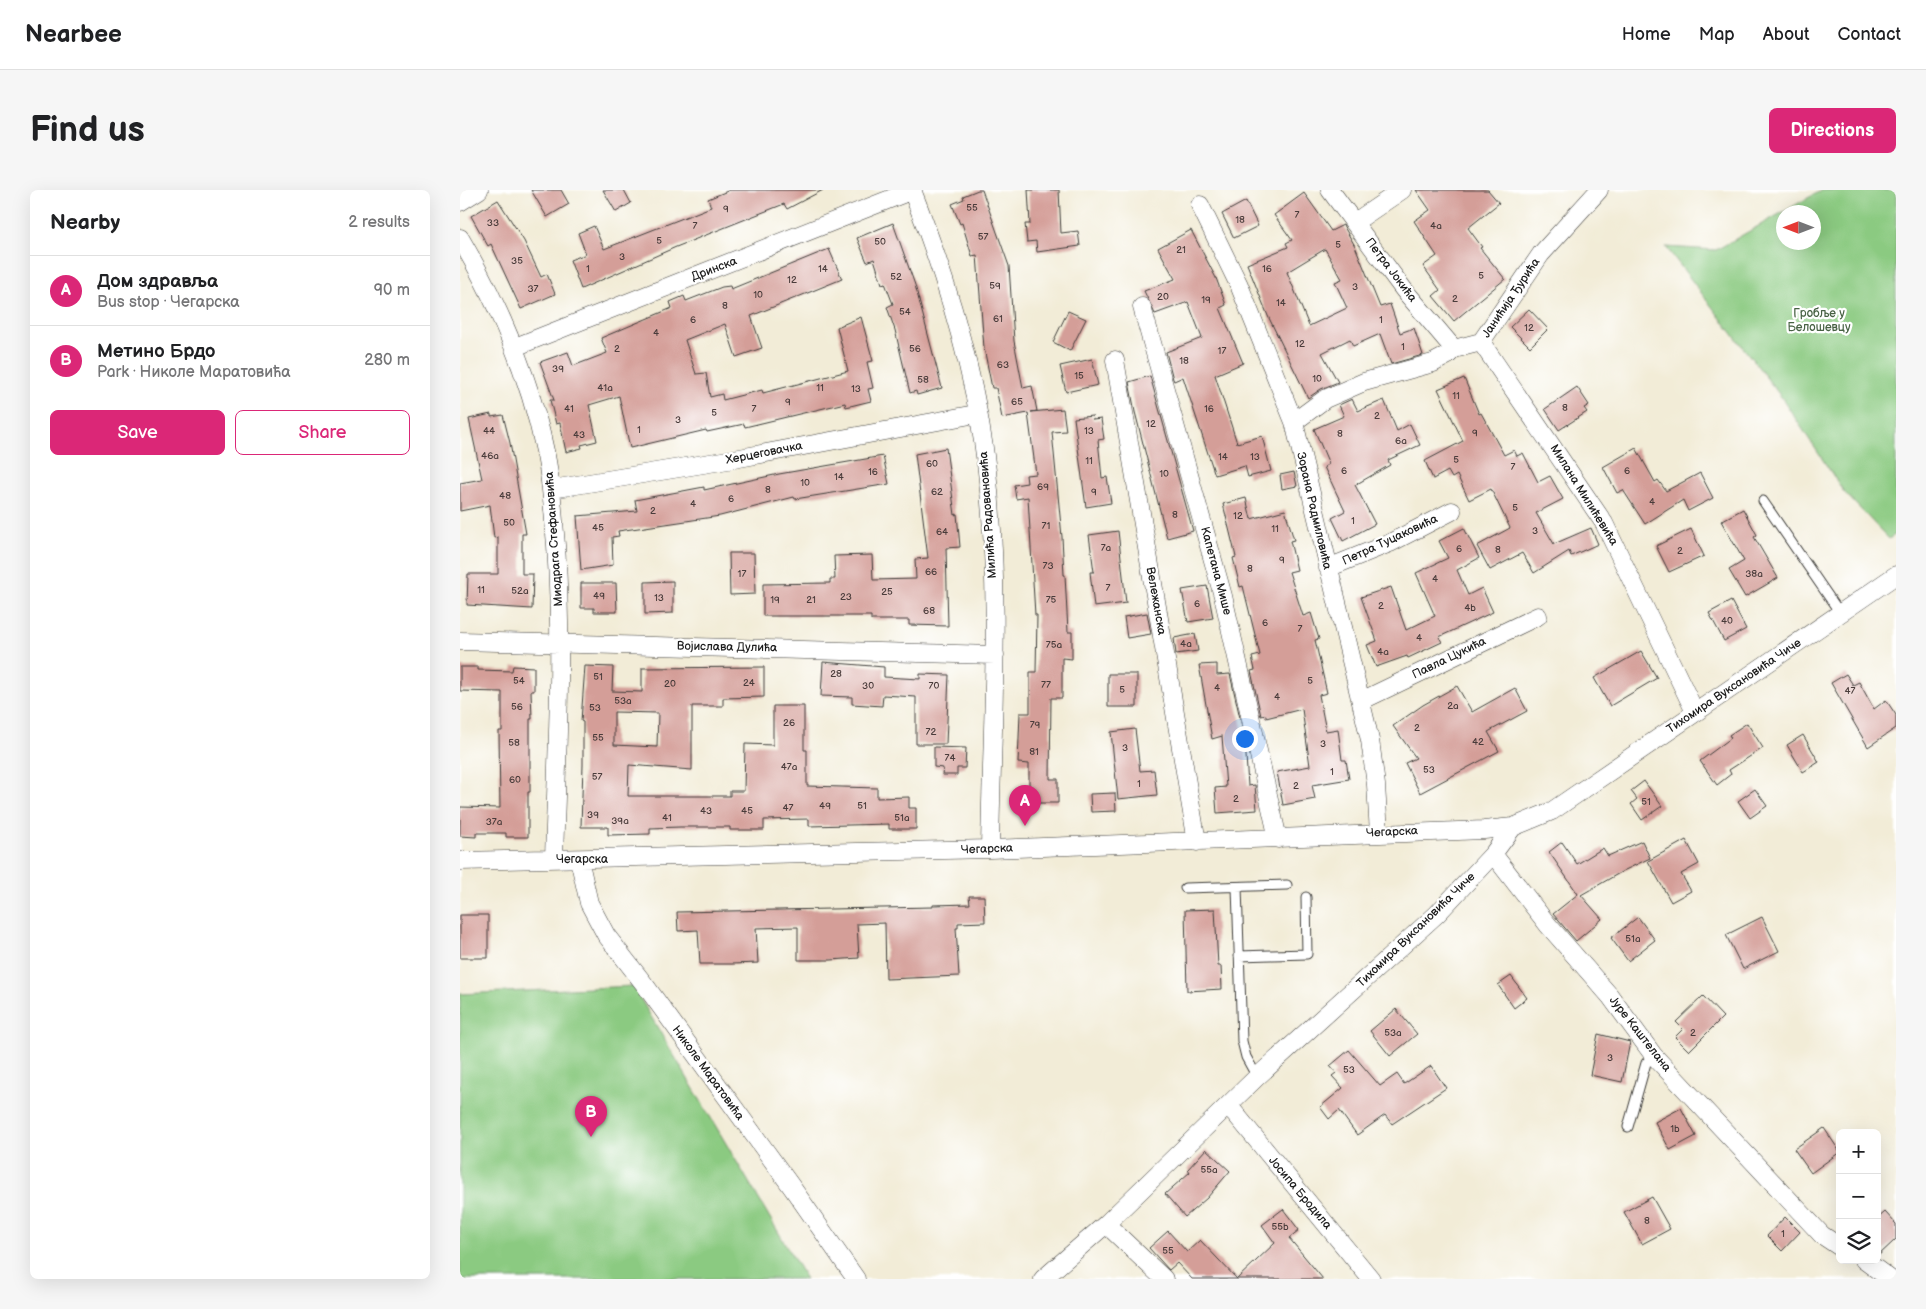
<!DOCTYPE html>
<meta charset="utf-8">
<style>
:root{--surface:#fff;--page:#f6f6f6;--text:#202124;--muted:#757577;--line:#e0e0e0;--accent:#db2777}
body{margin:0;font-family:"Balsamiq Sans",sans-serif;background:var(--page);color:var(--text)}
.controls{position:absolute;right:15px;bottom:15px;display:grid;overflow:hidden;border-radius:8px;box-shadow:0 5px 20px #0002}
.controls button{width:45px;height:45px;display:grid;place-items:center;padding:0;border:0;border-bottom:1px solid var(--line);background:var(--surface);color:var(--text);font:25px sans-serif}
.compass{position:absolute;left:1316px;top:15px;width:45px;height:45px;border-radius:50%;background:var(--surface);box-shadow:0 5px 20px #0002;rotate:270deg}
.you{position:absolute;left:784px;top:548px;width:18px;height:18px;margin:-12px;border:4px solid #fff;border-radius:50%;background:#1a73e8;box-shadow:0 0 0 8px #1a73e833}
.badge{display:grid;place-items:center;width:32px;height:32px;border-radius:50%;background:var(--accent);color:#fff;font-size:16px;font-weight:700}
.pin{position:absolute;translate:-50% -41px;filter:drop-shadow(0 1px 2px #0008)}
.pin::after{content:'';position:absolute;top:26px;width:18px;height:15px;background:inherit;clip-path:polygon(0 0,100% 0,50% 100%)}
.list{margin:0;padding:0;list-style:none}
h2{display:flex;justify-content:space-between;align-items:center;height:65px;margin:0;padding:0 20px;font-size:21px}
h2 small{font-size:16px;font-weight:400;color:var(--muted)}
.list li{display:grid;grid-template-columns:32px 1fr auto;gap:15px;align-items:center;box-sizing:border-box;height:70px;padding:0 20px;border-top:1px solid var(--line)}
.list b{display:block;font-size:19px;white-space:nowrap}
.list p{margin:0;font-size:16px;white-space:nowrap;color:var(--muted)}
.list em{font-size:16px;font-style:normal;color:var(--muted)}
.actions{display:flex;gap:10px;padding:15px 20px}
.actions a{flex:1;padding:11px 0;border:1px solid var(--accent);border-radius:8px;text-align:center;font-size:18px;color:var(--accent)}
.actions .main{background:var(--accent);color:#fff}
.icon{flex:none;width:28px;height:28px;fill:none;stroke:currentColor;stroke-width:2;stroke-linecap:round;stroke-linejoin:round}
.map{position:relative;flex:none;width:1436px;height:1089px;overflow:hidden;border-radius:8px}
header{display:flex;align-items:center;gap:30px;box-sizing:border-box;height:70px;padding:0 25px;background:var(--surface);border-bottom:1px solid var(--line)}
header strong{font-size:24px}
nav{display:flex;gap:28px;margin-inline-start:auto;font-size:18px}
.intro{display:flex;align-items:center;justify-content:space-between;box-sizing:border-box;height:120px;padding:0 30px}
h1{margin:0;font-size:35px}
.button{padding:12px 22px;border-radius:8px;background:var(--accent);color:#fff;font-size:18px;font-weight:700}
main{display:flex;gap:30px;padding:0 30px}
aside{flex:1;background:var(--surface);border-radius:8px;box-shadow:0 5px 20px #0002}
.map>svg:first-child{display:block}
</style>
<header>
<strong>Nearbee</strong>
<nav><a>Home</a><a>Map</a><a>About</a><a>Contact</a></nav>
</header>
<div class="intro"><h1>Find us</h1><a class="button">Directions</a></div>
<main>
<aside>
<h2>Nearby<small>2 results</small></h2>
<ul class="list">
<li><span class="badge">A</span><div><b>Дом здравља</b><p>Bus stop · Чегарска</p></div><em>90 m</em></li>
<li><span class="badge">B</span><div><b>Метино Брдо</b><p>Park · Николе Маратовића</p></div><em>280 m</em></li>
</ul>
<div class="actions"><a class="main">Save</a><a>Share</a></div>
</aside>
<div class="map">
<svg width="1436" height="1089" viewBox="0 0 1436 1089">
<rect width="100%" height="100%" fill="#fff"/>
<filter id="ink" filterUnits="userSpaceOnUse"><feTurbulence type="fractalNoise" baseFrequency=".02" numOctaves="2"/><feDisplacementMap in="SourceGraphic" scale="10" xChannelSelector="R" yChannelSelector="G"/><feConvolveMatrix kernelMatrix="1 2 1 2 8 2 1 2 1" color-interpolation-filters="sRGB"/></filter>
<filter id="wash" filterUnits="userSpaceOnUse"><feTurbulence type="fractalNoise" baseFrequency=".0096" numOctaves="4" result="noise"/><feDisplacementMap in="SourceGraphic" scale="20" xChannelSelector="R" yChannelSelector="G"/><feGaussianBlur stdDeviation="1.12" result="paint"/><feColorMatrix in="noise" values="0 0 0 0 0 0 0 0 0 0 0 0 0 0 0 0 0 1.4 0 .05"/><feComposite in="paint" operator="in"/></filter>
<g filter="url(#wash)">
<rect width="100%" height="100%" fill="#f2ecd7"/>
<!-- green -->
<path fill="#8bca81" stroke="#54734e" fill-rule="evenodd" d="M1362,0H1436V344L1429,349L1384,302L1322,208L1206,57L1256,60ZM1324,22H1354V52H1324Z
M173,796L346,1089H0V804Z"/>
<g id="blocks">
<!-- building -->
<path fill="#d49e98" fill-rule="evenodd" d="M71,0H101L109,14L87,27Z
M143,0H164L171,13L156,22Z
M270,0H363L327,19L324,14L291,27L216,57L121,99L110,70L126,64L118,43L134,36L144,59L251,17L248,9Z
M518,0H522L549,76L554,151L563,198L572,196L577,221L571,222L603,219L606,241L592,242L602,347L604,385H605L608,442H612V469L602,468V508H591L590,589H598V613H569V574L558,573L560,523H570V482H576L577,425H575L568,307L556,309L554,295L567,293L566,285L576,284L568,223L542,228L536,198H532L524,158L517,65L512,66L502,33L500,34L492,14L504,9L503,6Z
M568,0H599L601,43L618,41L620,56L577,62L576,51L567,52L565,34H570Z
M956,0H1028L1039,13L1008,38L1022,57L1020,58L1045,89L994,131L973,106L980,100L963,76L977,66L954,31L970,20Z
M844,3L871,41L883,35L895,56L920,117L930,114L940,143L954,138L963,165L931,174L920,144L893,156L890,149L862,163L878,192L861,199L848,208L808,126L787,74L828,57L826,53L832,50L814,25ZM865,59L882,89L875,92L887,118L849,136L827,82Z
M38,10L64,51L81,87L87,84L95,104L61,119L31,54L28,56L11,26Z
M786,11L798,36L774,48L762,24Z
M433,33L455,95L482,198L457,205L456,201L450,203L435,140L427,117L433,114L425,93L422,94L414,69L407,72L397,48Z
M731,40L756,88L766,115L760,118L783,173L755,185L777,253L802,246L811,281L788,287L785,276L755,285L723,187L714,191L713,189L706,162L742,148L728,112L695,124L684,101L715,89L698,58Z
M369,59L382,89L291,126L302,158L276,167L265,134L225,150L236,184L246,183L250,207L262,204L263,210L302,200L303,203L388,181L377,137L401,127L413,171L407,172L413,198L408,199L411,211L386,217L385,213L285,237L284,234L247,242L246,240L170,258L159,206L129,215L137,251L121,255L122,258L106,262L100,233L96,234L90,210H94L80,172L108,162L113,176L147,163L141,148L212,118L210,112L224,106L226,111L262,97L270,96L271,99Z
M1069,119L1088,139L1070,157L1050,137Z
M608,121L626,129L610,161L593,152Z
M632,169L638,195L606,202L600,176Z
M690,186L733,341L707,348L675,222L669,192Z
M1004,188L1019,224L1021,223L1044,265L1054,260L1057,266L1063,263L1078,292L1090,286L1103,309L1076,323L1094,354L1131,338L1138,354L1111,366L1109,361L1074,383L1062,363L1030,380L1017,356L1050,338L1031,299L1009,310L997,285L992,288L988,281L973,289L965,271L1003,251L978,199Z
M1117,197L1129,215L1124,218L1127,222L1099,240L1085,219Z
M892,209L898,221L924,210L937,241L950,234L960,255L928,270L930,275L895,295L915,334L883,351L872,328L885,321L864,277L869,274L854,239L884,226L879,215Z
M31,224V227L43,225L50,253L66,344H62V384H73L72,419L7,415L8,384H38V347L34,348L30,315L0,321V293L22,289L9,229Z
M632,226L633,230L641,229L644,249L638,250L642,288L647,287L651,313L626,317L614,228Z
M486,258L495,325L497,324L500,357L486,358L488,436L449,435V430H411V426H303V394L370,393V389H375L374,366L412,365L413,390L456,389L455,369L468,368L455,264Z
M1176,258L1195,292L1198,290L1206,301L1240,283L1253,308L1228,321L1223,310L1185,334L1163,300L1157,303L1143,277Z
M423,266L429,294L335,309L334,307L260,326L158,341L159,346L152,347L153,375L121,380L117,326L177,321L175,310L244,297V300L319,284Z
M834,282L837,296L822,299L820,285Z
M786,308L791,329L825,320L834,350L830,351L837,380L829,382L843,426L851,423L859,449L855,450L867,503L859,505L866,541L878,539L882,570H886L889,589L852,595L855,609L823,615L817,582L850,576L842,519L806,528V525L801,526L791,481L795,480L792,467L800,465L783,396L780,397L773,368L776,367L763,314Z
M1283,319L1297,345L1294,347L1318,388L1285,407L1269,380L1284,371L1261,331Z
M1004,338L1019,368L997,380L1008,405L1022,398L1033,422L979,447L982,452L948,468L947,466L916,477L907,455L917,451L901,407L931,397L946,440L975,426L956,383L988,368L979,351Z
M1231,339L1244,366L1209,382L1196,356Z
M658,341L666,413L634,417L630,382H634L629,345Z
M269,363H294L295,404L270,405Z
M213,391V423L185,424V392Z
M121,393H156L157,422H134V418H121Z
M747,396L753,428L728,432L722,400Z
M1271,411L1286,439L1264,451L1249,423Z
M687,423L691,444L667,448L664,427Z
M735,444L738,461L716,464L714,448Z
M1181,461L1197,488L1150,516L1134,488Z
M363,472L424,477V487L460,489V484L489,485L486,554H456V507L423,505L422,516L392,514V507L361,506Z
M757,474V485L770,484L785,550L788,596L795,595L797,620L757,623L755,598L766,597L762,546L752,549L739,475Z
M53,476L74,477V501H71L72,529H70V602H68V647H46V643H16V647L0,646V617L40,618L39,541H42V502L0,501V477H18V480L52,481Z
M125,476L153,477L152,501L182,502V478L304,477V507L263,508V516H232V580L169,575L168,606H270V601H284L285,554L313,555V516H344V560H347V596L417,598V608L449,607V618H456V639H429V634L349,636V629L304,630V640H270V637H220L190,638V644L148,645V637H121L123,575V532L121,531ZM154,522L198,523L197,557L154,555Z
M648,484H677V517H648Z
M1386,484L1393,495L1399,492L1414,519L1426,510L1436,525V538L1408,557L1371,493Z
M997,496L1012,522L1055,498L1067,521L1028,542L1039,561L960,603L945,573L956,568L933,536L963,515Z
M1287,533L1303,558L1269,580L1271,584L1257,595L1240,571L1271,548L1269,545Z
M675,539L680,581L694,580L697,605L658,609L651,542Z
M1343,545L1359,572L1343,582L1327,555Z
M474,557L506,558L505,578H497V585H482L483,578L474,577Z
M1184,591L1202,616L1182,630L1171,614L1177,609L1171,601Z
M1295,599L1307,616L1290,628L1278,611Z
M655,603L656,621L631,622L630,604Z
M1226,650L1239,674L1221,684L1231,701L1211,712L1188,671Z
M1182,651L1190,668L1163,681L1121,705L1142,729L1116,751L1093,724L1118,704L1089,662L1102,652L1117,674L1143,658L1148,666Z
M509,706H524L525,732L498,733V738H496L499,786L426,789L425,733L397,734L399,768L371,770H338V737L296,738L298,773L272,774H240L238,740L218,741L217,722L473,717V715L510,714Z
M755,719L758,776H761L762,799L727,801L725,720Z
M0,725H28V768H0Z
M1178,727L1195,750L1168,771L1151,748Z
M1302,727L1319,761L1283,779L1266,745Z
M1051,786L1067,808L1054,818L1038,795Z
M1243,806L1263,827L1229,861L1215,847L1223,839L1216,832Z
M936,819L957,844L930,866L910,841Z
M1138,844L1170,852L1162,892L1130,885Z
M889,860L920,896L937,884L944,894L971,876L986,898L932,934L925,925L897,945L879,920L869,929L860,917L883,898L872,886L876,883L870,876Z
M1221,918L1236,946L1210,960L1195,932Z
M1364,938L1380,962L1351,983L1334,959Z
M746,959L770,981L747,1008L725,1027L705,1004L730,982L728,979Z
M1192,1007L1210,1039L1182,1054L1164,1022Z
M823,1019L839,1040L829,1048L863,1089H732L717,1073L709,1080L689,1058L708,1041L727,1062L740,1050L777,1089L815,1053L802,1035Z
M1425,1022L1436,1034V1049L1417,1067V1029Z
M1325,1027L1340,1042L1322,1061L1307,1046Z"/>
</g>
</g>
<g filter="url(#ink)">
<use href="#blocks" fill-opacity="0" stroke="#3c3b38" stroke-width="1"/>
<g fill="none" stroke-linecap="round" stroke-linejoin="round">
<!-- lane casing -->
<g stroke="#3c3b38" stroke-width="11">
<path id="lane" d="M1303,311L1380,423
M777,697L782,851L786,867L797,887
M725,698L827,695
M779,766L847,764L846,707
M1168,937L1186,873L1194,866"/>
</g>
<!-- street casing -->
<g stroke="#3c3b38" stroke-width="19">
<path id="street" d="M452,0C487,90 516,184 527,281C541,406 532,534 530,659
M870,0L944,100L994,159
M0,12L19,0
M740,15L779,95L834,232L910,550L916,595L919,643
M895,32L942,0
M0,48C39,115 69,185 85,261C92,292 93,323 96,355C103,460 97,564 94,669
M682,117L763,406L818,649
M1021,152L1144,333L1235,522
M55,157L453,0
M655,170L737,652
M834,232L865,209L904,192L973,173L988,165L994,159L1021,152L1081,64L1139,0
M92,299L274,269L516,224
M868,378L930,353L992,321
M0,451L535,465
M901,511L1078,426
M1033,664L1088,735L1150,806L1194,866L1362,1045L1380,1057
M119,669L129,713L146,745L185,795L331,996L396,1089
M0,671L530,659L1024,640L1053,637L1092,621L1436,385
M769,916L911,1089
M646,1034L704,1089
M1404,1070L1430,1089
M583,1089L646,1034L797,887L977,724L1033,664L1053,637"/>
</g>
<!-- lane -->
<use href="#lane" stroke="#fff" stroke-width="9"/>
<!-- street -->
<use href="#street" stroke="#fff" stroke-width="18"/>
</g>
</g>
<g text-anchor="middle" dominant-baseline="central" stroke-width="4.5" stroke-linejoin="round" paint-order="stroke">
<!-- number labels -->
<g font-size="10" fill="#4a3c3b">
<text x="512" y="18">55</text>
<text x="266" y="19">9</text>
<text x="837" y="25">7</text>
<text x="780" y="30">18</text>
<text x="33" y="33">33</text>
<text x="235" y="36">7</text>
<text x="976" y="36">4a</text>
<text x="523" y="47">57</text>
<text x="199" y="51">5</text>
<text x="420" y="52">50</text>
<text x="878" y="55">5</text>
<text x="721" y="60">21</text>
<text x="162" y="67">3</text>
<text x="57" y="71">35</text>
<text x="128" y="79">1</text>
<text x="363" y="79">14</text>
<text x="807" y="79">16</text>
<text x="1021" y="86">5</text>
<text x="436" y="87">52</text>
<text x="332" y="90">12</text>
<text x="535" y="96">59</text>
<text x="895" y="97">3</text>
<text x="73" y="99">37</text>
<text x="298" y="105">10</text>
<text x="703" y="107">20</text>
<text x="995" y="109">2</text>
<text x="746" y="110">19</text>
<text x="821" y="113">14</text>
<text x="265" y="116">8</text>
<text x="445" y="122">54</text>
<text x="538" y="129">61</text>
<text x="233" y="130">6</text>
<text x="921" y="130">1</text>
<text x="1069" y="138">12</text>
<text x="196" y="143">4</text>
<text x="840" y="154">12</text>
<text x="943" y="157">1</text>
<text x="157" y="159">2</text>
<text x="455" y="159">56</text>
<text x="762" y="161">17</text>
<text x="724" y="171">18</text>
<text x="543" y="175">63</text>
<text x="98" y="179">39</text>
<text x="619" y="186">15</text>
<text x="857" y="189">10</text>
<text x="463" y="190">58</text>
<text x="145" y="198">41a</text>
<text x="360" y="198">11</text>
<text x="396" y="199">13</text>
<text x="996" y="206">11</text>
<text x="328" y="212">9</text>
<text x="557" y="212">65</text>
<text x="1105" y="218">8</text>
<text x="109" y="219">41</text>
<text x="294" y="219">7</text>
<text x="749" y="219">16</text>
<text x="254" y="223">5</text>
<text x="917" y="226">2</text>
<text x="218" y="230">3</text>
<text x="691" y="234">12</text>
<text x="179" y="240">1</text>
<text x="29" y="241">44</text>
<text x="629" y="241">13</text>
<text x="1015" y="243">9</text>
<text x="880" y="244">8</text>
<text x="119" y="245">43</text>
<text x="941" y="251">6a</text>
<text x="30" y="266">46a</text>
<text x="763" y="267">14</text>
<text x="795" y="267">13</text>
<text x="996" y="270">5</text>
<text x="629" y="271">11</text>
<text x="472" y="274">60</text>
<text x="1053" y="277">7</text>
<text x="884" y="281">6</text>
<text x="1167" y="281">6</text>
<text x="413" y="282">16</text>
<text x="704" y="284">10</text>
<text x="379" y="287">14</text>
<text x="345" y="293">10</text>
<text x="583" y="297">69</text>
<text x="308" y="300">8</text>
<text x="477" y="302">62</text>
<text x="634" y="302">9</text>
<text x="45" y="306">48</text>
<text x="271" y="309">6</text>
<text x="1192" y="312">4</text>
<text x="233" y="314">4</text>
<text x="1055" y="318">5</text>
<text x="193" y="321">2</text>
<text x="715" y="325">8</text>
<text x="778" y="326">12</text>
<text x="893" y="331">1</text>
<text x="49" y="333">50</text>
<text x="586" y="336">71</text>
<text x="138" y="338">45</text>
<text x="815" y="339">11</text>
<text x="1075" y="341">3</text>
<text x="482" y="342">64</text>
<text x="646" y="358">7a</text>
<text x="999" y="359">6</text>
<text x="1038" y="360">8</text>
<text x="1220" y="361">2</text>
<text x="822" y="370">9</text>
<text x="588" y="376">73</text>
<text x="790" y="379">8</text>
<text x="471" y="382">66</text>
<text x="282" y="384">17</text>
<text x="1294" y="384">38a</text>
<text x="975" y="389">4</text>
<text x="648" y="398">7</text>
<text x="21" y="400">11</text>
<text x="60" y="401">52a</text>
<text x="427" y="402">25</text>
<text x="139" y="406">49</text>
<text x="386" y="407">23</text>
<text x="199" y="408">13</text>
<text x="315" y="410">19</text>
<text x="351" y="410">21</text>
<text x="591" y="410">75</text>
<text x="737" y="414">6</text>
<text x="921" y="416">2</text>
<text x="1010" y="418">4b</text>
<text x="469" y="421">68</text>
<text x="1267" y="431">40</text>
<text x="805" y="433">6</text>
<text x="840" y="439">7</text>
<text x="959" y="448">4</text>
<text x="726" y="454">4a</text>
<text x="594" y="455">75a</text>
<text x="923" y="462">4a</text>
<text x="376" y="484">28</text>
<text x="138" y="487">51</text>
<text x="59" y="491">54</text>
<text x="850" y="491">5</text>
<text x="289" y="493">24</text>
<text x="210" y="494">20</text>
<text x="586" y="495">77</text>
<text x="408" y="496">30</text>
<text x="474" y="496">70</text>
<text x="757" y="498">4</text>
<text x="662" y="500">5</text>
<text x="1390" y="501">47</text>
<text x="817" y="507">4</text>
<text x="163" y="511">53a</text>
<text x="993" y="516">2a</text>
<text x="57" y="517">56</text>
<text x="135" y="518">53</text>
<text x="329" y="533">26</text>
<text x="575" y="535">79</text>
<text x="957" y="538">2</text>
<text x="471" y="542">72</text>
<text x="138" y="548">55</text>
<text x="1018" y="552">42</text>
<text x="54" y="553">58</text>
<text x="863" y="554">3</text>
<text x="665" y="558">3</text>
<text x="574" y="562">81</text>
<text x="490" y="568">74</text>
<text x="329" y="577">47a</text>
<text x="969" y="580">53</text>
<text x="872" y="582">1</text>
<text x="137" y="587">57</text>
<text x="55" y="590">60</text>
<text x="679" y="594">1</text>
<text x="836" y="596">2</text>
<text x="776" y="609">2</text>
<text x="1186" y="612">51</text>
<text x="365" y="616">49</text>
<text x="402" y="616">51</text>
<text x="328" y="618">47</text>
<text x="246" y="621">43</text>
<text x="287" y="621">45</text>
<text x="133" y="625">39</text>
<text x="207" y="628">41</text>
<text x="442" y="628">51a</text>
<text x="160" y="631">39a</text>
<text x="34" y="632">37a</text>
<text x="1173" y="749">51a</text>
<text x="933" y="843">53a</text>
<text x="1233" y="843">2</text>
<text x="1150" y="868">3</text>
<text x="889" y="880">53</text>
<text x="1215" y="939">1b</text>
<text x="749" y="980">55a</text>
<text x="1187" y="1031">8</text>
<text x="820" y="1037">55b</text>
<text x="1323" y="1044">1</text>
<text x="708" y="1061">55</text>
</g>
<!-- street labels -->
<g font-size="12" fill="#1c1c1c" stroke="#fff">
<text transform="translate(254 79) rotate(-21)">Дринска</text>
<text transform="translate(931 80) rotate(53)">Петра Јокића</text>
<text transform="translate(1051 108) rotate(-56)">Јанићија Ђурића</text>
<text transform="translate(304 263) rotate(-11)">Херцеговачка</text>
<text transform="translate(1124 305) rotate(58)">Милана Милићевића</text>
<text transform="translate(854 321) rotate(77)">Зорана Радмиловића</text>
<text transform="translate(528 325) rotate(-94)">Милића Радовановића</text>
<text transform="translate(94 349) rotate(-94)">Миодрага Стефановића</text>
<text transform="translate(930 350) rotate(-25)">Петра Туцаковића</text>
<text transform="translate(756 381) rotate(75)">Капетана Мише</text>
<text transform="translate(696 411) rotate(80)">Вележанска</text>
<text transform="translate(267 457) rotate(1)">Војислава Дулића</text>
<text transform="translate(989 468) rotate(-26)">Павла Цукића</text>
<text transform="translate(1274 496) rotate(-34)">Тихомира Вуксановића Чиче</text>
<text transform="translate(932 642) rotate(-3)">Чегарска</text>
<text transform="translate(527 659) rotate(-2)">Чегарска</text>
<text x="122" y="669">Чегарска</text>
<text transform="translate(956 740) rotate(-44)">Тихомира Вуксановића Чиче</text>
<text transform="translate(1180 844) rotate(52)">Јуре Каштелана</text>
<text transform="translate(248 883) rotate(54)">Николе Маратовића</text>
<text transform="translate(840 1003) rotate(50)">Јосипа Бродила</text>
</g>
<!-- park labels -->
<g font-size="12" fill="#486244" stroke="#fff">
<text x="1359" y="123">Гробље у<tspan x="1359" dy="14">Белошевцу</tspan></text>
</g>
</g>
</svg>
<div class="controls">
<button>+</button>
<button>−</button>
<button><svg class="icon" aria-label="layers" viewBox="0 0 24 24"><path d="M12 4l9 5-9 5-9-5zM3 14l9 5 9-5"/></svg></button>
</div>
<svg class="compass" viewBox="-18 -18 36 36"><path d="M0-13l5 13h-10z" fill="#e53935"/><path d="M0 13l5-13h-10z" fill="#757577"/></svg>
<div class="you"></div>
<div class="pin badge" style="left:565px;top:636px">A</div>
<div class="pin badge" style="left:131px;top:947px">B</div>
</div>
</main>
